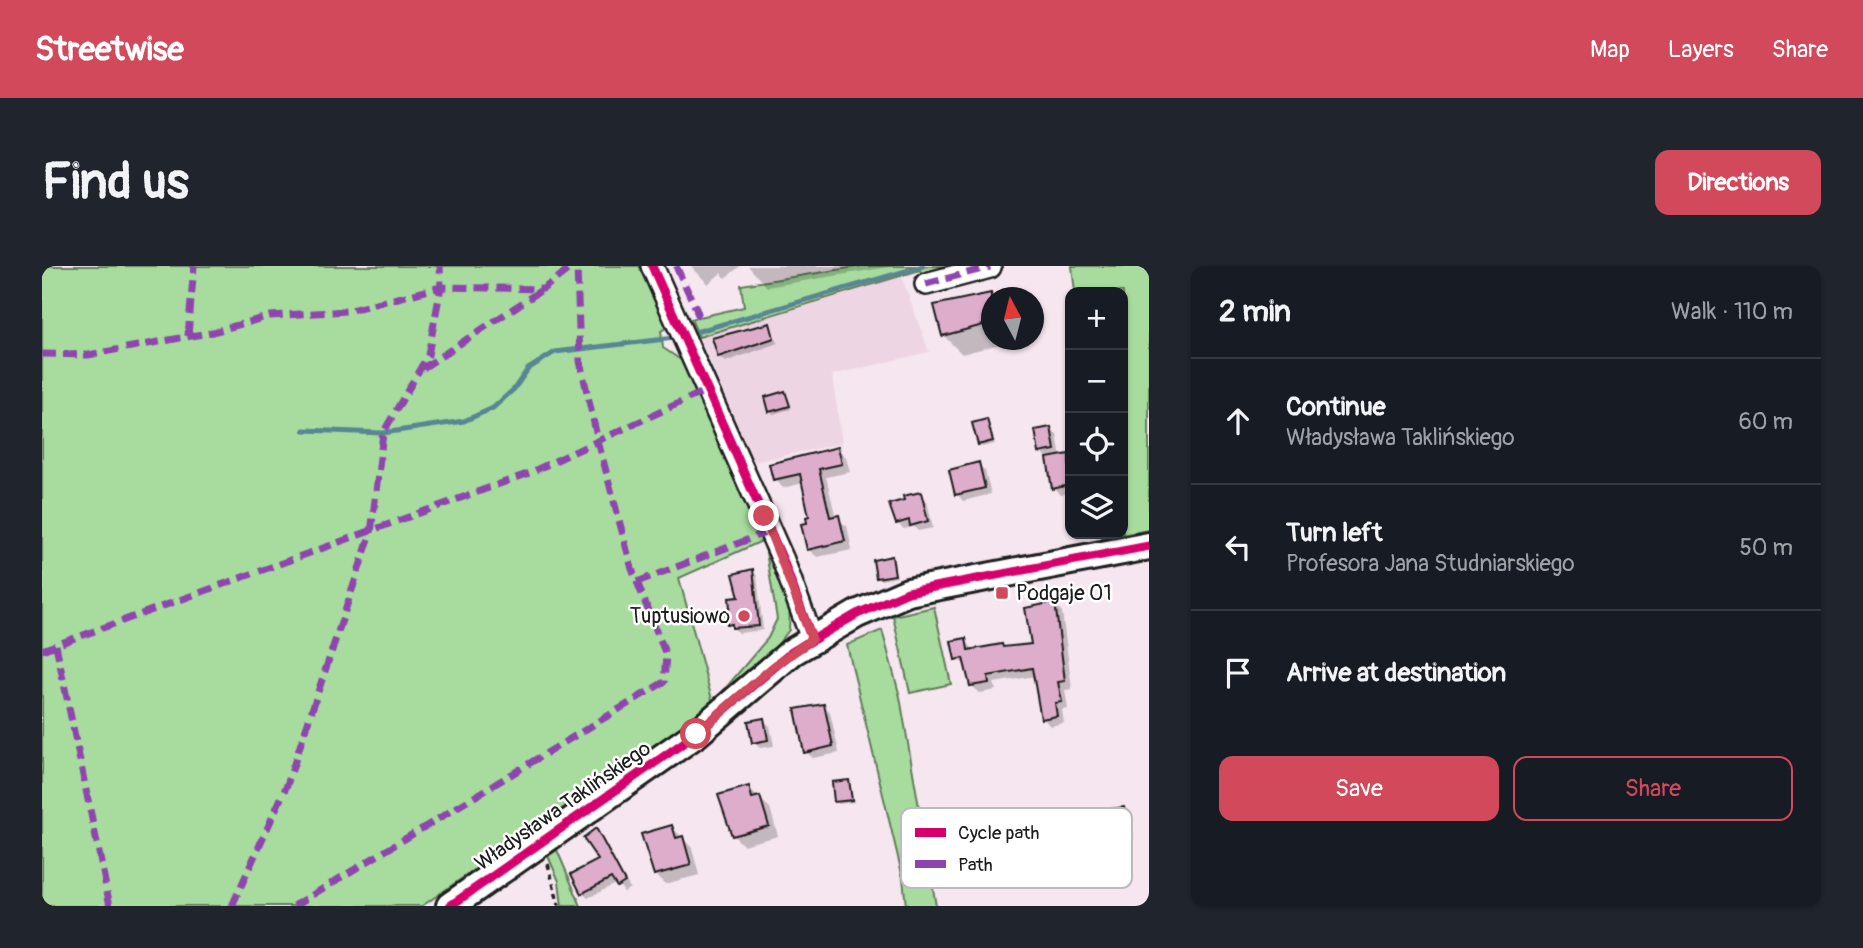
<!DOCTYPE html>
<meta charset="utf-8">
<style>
:root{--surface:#171b24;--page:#20242c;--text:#f1f3f6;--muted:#9ea1a6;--line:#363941;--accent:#d1495b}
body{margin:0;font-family:Pangolin,sans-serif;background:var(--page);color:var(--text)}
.controls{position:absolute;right:21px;top:21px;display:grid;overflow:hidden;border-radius:14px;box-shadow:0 2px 5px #0004}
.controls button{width:63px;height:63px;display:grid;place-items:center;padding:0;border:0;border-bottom:2px solid var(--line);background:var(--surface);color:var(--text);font:35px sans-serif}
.compass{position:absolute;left:939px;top:21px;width:63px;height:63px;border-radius:50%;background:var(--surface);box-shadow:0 2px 5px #0004;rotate:353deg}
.stop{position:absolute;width:21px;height:21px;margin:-16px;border:5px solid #d1495b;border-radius:50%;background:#fff}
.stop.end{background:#d1495b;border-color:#fff;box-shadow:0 2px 7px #0008}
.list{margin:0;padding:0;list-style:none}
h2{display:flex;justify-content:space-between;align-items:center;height:91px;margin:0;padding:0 28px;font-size:30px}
h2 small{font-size:23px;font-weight:400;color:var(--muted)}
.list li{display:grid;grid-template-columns:46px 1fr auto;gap:21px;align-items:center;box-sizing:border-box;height:126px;padding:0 28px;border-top:2px solid var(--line)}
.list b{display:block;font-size:26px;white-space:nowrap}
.list p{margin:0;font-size:23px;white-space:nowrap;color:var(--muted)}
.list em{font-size:23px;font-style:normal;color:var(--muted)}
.actions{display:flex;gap:14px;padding:21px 28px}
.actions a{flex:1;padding:16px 0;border:2px solid var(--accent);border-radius:14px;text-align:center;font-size:24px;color:var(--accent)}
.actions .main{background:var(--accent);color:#fff}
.icon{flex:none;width:38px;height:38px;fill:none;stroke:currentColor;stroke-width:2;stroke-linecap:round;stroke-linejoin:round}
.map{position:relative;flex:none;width:1107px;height:640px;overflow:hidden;border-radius:14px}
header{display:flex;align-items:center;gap:42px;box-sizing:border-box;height:98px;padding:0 35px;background:var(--accent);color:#fff}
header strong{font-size:33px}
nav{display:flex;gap:38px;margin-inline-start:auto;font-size:24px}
.intro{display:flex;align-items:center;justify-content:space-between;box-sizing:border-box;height:168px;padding:0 42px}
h1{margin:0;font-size:49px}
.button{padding:18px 32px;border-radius:14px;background:var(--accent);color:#fff;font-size:24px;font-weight:700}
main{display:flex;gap:42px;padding:0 42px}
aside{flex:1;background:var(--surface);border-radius:14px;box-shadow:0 2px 5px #0004}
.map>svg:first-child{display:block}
</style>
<header>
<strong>Streetwise</strong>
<nav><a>Map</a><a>Layers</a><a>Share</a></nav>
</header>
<div class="intro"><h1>Find us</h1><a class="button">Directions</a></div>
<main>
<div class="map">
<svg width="1107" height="640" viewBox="0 0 1107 640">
<rect width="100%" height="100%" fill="#f5e6ef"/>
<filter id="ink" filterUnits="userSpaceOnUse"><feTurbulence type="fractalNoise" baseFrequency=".0143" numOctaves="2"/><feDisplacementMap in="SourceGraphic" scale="14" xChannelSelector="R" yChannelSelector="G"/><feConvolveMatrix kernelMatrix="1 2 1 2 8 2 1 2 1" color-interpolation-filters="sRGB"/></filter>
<g filter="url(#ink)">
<!-- built -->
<path fill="#eed5e4" d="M859,9L887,86L790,109L800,177L712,196L657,71Z"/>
<!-- green -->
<path fill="#a8dc9e" stroke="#627c5d" stroke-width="2" fill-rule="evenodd" d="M0,0H599L628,60L619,65L621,82L645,98L748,339L747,364L729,387L671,438L380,640H0ZM722,274L735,353L726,372L671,437L637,312Z
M820,0H914L883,15L878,4L657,71L649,53L702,41L699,19Z
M1030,0H1107V264L1060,272L1059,268H1081V26H1033Z
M892,341L909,418L868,427L851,350Z
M840,364L858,431L894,640H864L861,612L805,379Z
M515,584L539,640H520L517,615L506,590Z"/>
<!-- shadow -->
<path fill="#0003" d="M649,0H698L684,12L679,7L666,18Z
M706,0H853L725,21Z
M950,27L955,32H950V74H973L920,88L902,70L894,40Z
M727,59L736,77L683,96L677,91Z
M743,127L749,143L731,148L728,145Z
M945,155L953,178L940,181L937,178Z
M1008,163L1015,169L1019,192H1028V227L1019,229L1012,222L1007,193L999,186Z
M796,183L804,191L808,206L784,211L794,252L805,260L810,284L775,291L766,283L769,251L761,217L741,222L733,213Z
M936,198L943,205L949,228L921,235L915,228Z
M878,228L885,235L891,262L876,265L872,261L862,263L855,257Z
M849,292L855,311L839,314L836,311Z
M710,305L715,310L721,364L697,367L687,358L690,343L699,333Z
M1013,338L1020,346L1030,423L1023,424L1026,443L1020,444L1022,457L1008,460L1001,452L993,410L952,417L954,424L938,427L930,420L925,400L915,393L923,374L932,384L960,379L963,383L991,379Z
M782,439L788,446L797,487L771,492L764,486Z
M721,454L728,460L732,480L718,482L711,476Z
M807,516L812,536L797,538L794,535Z
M706,522L728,542L736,570L701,579L691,569Z
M1082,543L1088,549L1092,572L1076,575L1069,568Z
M630,561L650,582L657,609L623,618L613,608Z
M554,565L588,622L582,626L575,617L546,632L540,627L559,595Z"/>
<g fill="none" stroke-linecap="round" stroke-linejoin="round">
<!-- stream -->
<path stroke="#598692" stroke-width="5" d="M650,67L881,0
M262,164L341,167L422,155L451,142L472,123L486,103L513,86L632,72"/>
</g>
<!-- building -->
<path fill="#deadcb" stroke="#1c1c1c" stroke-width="2" d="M949,27V57L900,70L892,39Z
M728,57L732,72L676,91L670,72Z
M743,125L748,140L727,146L723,131Z
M945,153L951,175L936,179L930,157Z
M1009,161L1013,184L997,187L993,164Z
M796,181L800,198L777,203L788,251L797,249L803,275L765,284L759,258L765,257L764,251L767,250L758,208L731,214L727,198Z
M1027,188L1028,219L1010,223L1005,192Z
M937,196L943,222L913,229L907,204Z
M879,226L886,255L868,260L867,254L854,258L847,238L862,234L861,230Z
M850,290L853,309L834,312L831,294Z
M711,303L717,360L690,362V358L685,359L683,343L688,342L687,332L697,331L691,308Z
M1013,336L1023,415L1016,416L1020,436L1013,437L1015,450L999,453L990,402L946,410L947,417L928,420L921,392L913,394L909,375L924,372L926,384L960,378L961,381L989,378L983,342Z
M782,438L791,480L762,487L753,443Z
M722,452L726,474L710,477L706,455Z
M807,514L810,534L792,536L790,516Z
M707,520L710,532L718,530L727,560L690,570L676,529Z
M1082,541L1087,566L1067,569L1064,551L1068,550L1067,543Z
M630,559L634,572L641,570L649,599L612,609L599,568Z
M554,562L583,616L575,621L569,612L539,628L529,608L556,594L541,572Z"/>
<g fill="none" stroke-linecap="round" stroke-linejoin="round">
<!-- minor casing -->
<g stroke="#1c1c1c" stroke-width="26">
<path id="minor" d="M610,0L741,294L770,373
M884,18L948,1"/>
</g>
<!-- tertiary casing -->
<g stroke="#1c1c1c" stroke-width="32">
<path id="tertiary" d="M408,640L654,468L750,386L815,348L866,326L1107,280"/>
</g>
<!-- path -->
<path stroke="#1c1c1c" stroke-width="3.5" stroke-dasharray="5 5" stroke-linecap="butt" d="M506,598L517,640"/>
<!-- minor -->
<use href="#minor" stroke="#fff" stroke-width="21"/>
<!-- tertiary -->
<use href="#tertiary" stroke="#fff" stroke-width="26"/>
<!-- quiet -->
<path stroke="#8e44ad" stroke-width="7" stroke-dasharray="14 7" stroke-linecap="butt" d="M634,0L656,47L648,51
M884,18L948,1
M146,70L152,0
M0,88L46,89L171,66L228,50L305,45L399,21L398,0
M381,102L501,23
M595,316L728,265
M14,379L68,640
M0,384L485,208L665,124
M190,640L245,519L329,267L341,167L386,89L399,21L501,23L531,0
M252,640L622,416L624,389L590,303L556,175L538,95L535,0"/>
<!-- cycleway casing -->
<g stroke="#fff" stroke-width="13">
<path id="cycleway" d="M610,0L741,294L770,373
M408,640L654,468L750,386L815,348L866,326L1107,280"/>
</g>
<!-- cycleway -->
<use href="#cycleway" stroke="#d6006c" stroke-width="9"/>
</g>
</g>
<g fill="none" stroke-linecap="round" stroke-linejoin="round" filter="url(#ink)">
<!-- route -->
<path stroke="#d1495b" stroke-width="9" d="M654,468L731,401L770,373L722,250"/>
</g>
<!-- markers -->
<g fill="#d1495b" stroke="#fff" stroke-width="2.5">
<rect x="953" y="320" width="14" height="14" rx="3.5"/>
<circle cx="702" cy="350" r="7"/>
</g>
<g text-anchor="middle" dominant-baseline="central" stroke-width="5" stroke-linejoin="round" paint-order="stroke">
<!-- poi labels -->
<g font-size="21" fill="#1c1c1c" stroke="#fff" text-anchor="start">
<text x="974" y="327">Podgaje 01</text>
<text x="688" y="350" text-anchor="end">Tuptusiowo</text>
</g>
<!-- street labels -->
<g font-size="21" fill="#1c1c1c" stroke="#fff">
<text transform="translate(521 540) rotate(-35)">Władysława Taklińskiego</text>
</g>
</g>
<!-- legend -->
<rect x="859" y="542" width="231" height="80" rx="10" fill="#fff" stroke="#bbb" stroke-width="2"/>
<rect x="873" y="562" width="31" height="9" fill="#d6006c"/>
<rect x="873" y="594" width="31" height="8" fill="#8e44ad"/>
<g font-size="19" fill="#1c1c1c">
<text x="916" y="573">Cycle path</text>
<text x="916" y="605">Path</text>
</g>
</svg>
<div class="controls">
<button>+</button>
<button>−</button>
<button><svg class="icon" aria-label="locate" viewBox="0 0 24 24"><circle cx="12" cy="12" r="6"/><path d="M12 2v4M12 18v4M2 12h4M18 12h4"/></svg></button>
<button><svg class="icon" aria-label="layers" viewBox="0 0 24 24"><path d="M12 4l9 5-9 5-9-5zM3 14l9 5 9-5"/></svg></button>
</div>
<svg class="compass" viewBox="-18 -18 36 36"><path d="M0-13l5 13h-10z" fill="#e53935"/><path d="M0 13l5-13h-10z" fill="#9ea1a6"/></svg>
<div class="stop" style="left:654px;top:468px"></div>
<div class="stop end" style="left:722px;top:250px"></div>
</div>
<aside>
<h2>2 min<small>Walk · 110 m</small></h2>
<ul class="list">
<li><svg class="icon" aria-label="ahead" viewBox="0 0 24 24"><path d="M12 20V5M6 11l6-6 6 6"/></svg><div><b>Continue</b><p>Władysława Taklińskiego</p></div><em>60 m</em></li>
<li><svg class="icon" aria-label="left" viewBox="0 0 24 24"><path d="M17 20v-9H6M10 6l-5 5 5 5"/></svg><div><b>Turn left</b><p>Profesora Jana Studniarskiego</p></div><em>50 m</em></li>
<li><svg class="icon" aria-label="arrive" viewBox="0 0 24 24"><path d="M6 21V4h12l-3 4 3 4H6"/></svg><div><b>Arrive at destination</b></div></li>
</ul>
<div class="actions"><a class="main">Save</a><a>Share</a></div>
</aside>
</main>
